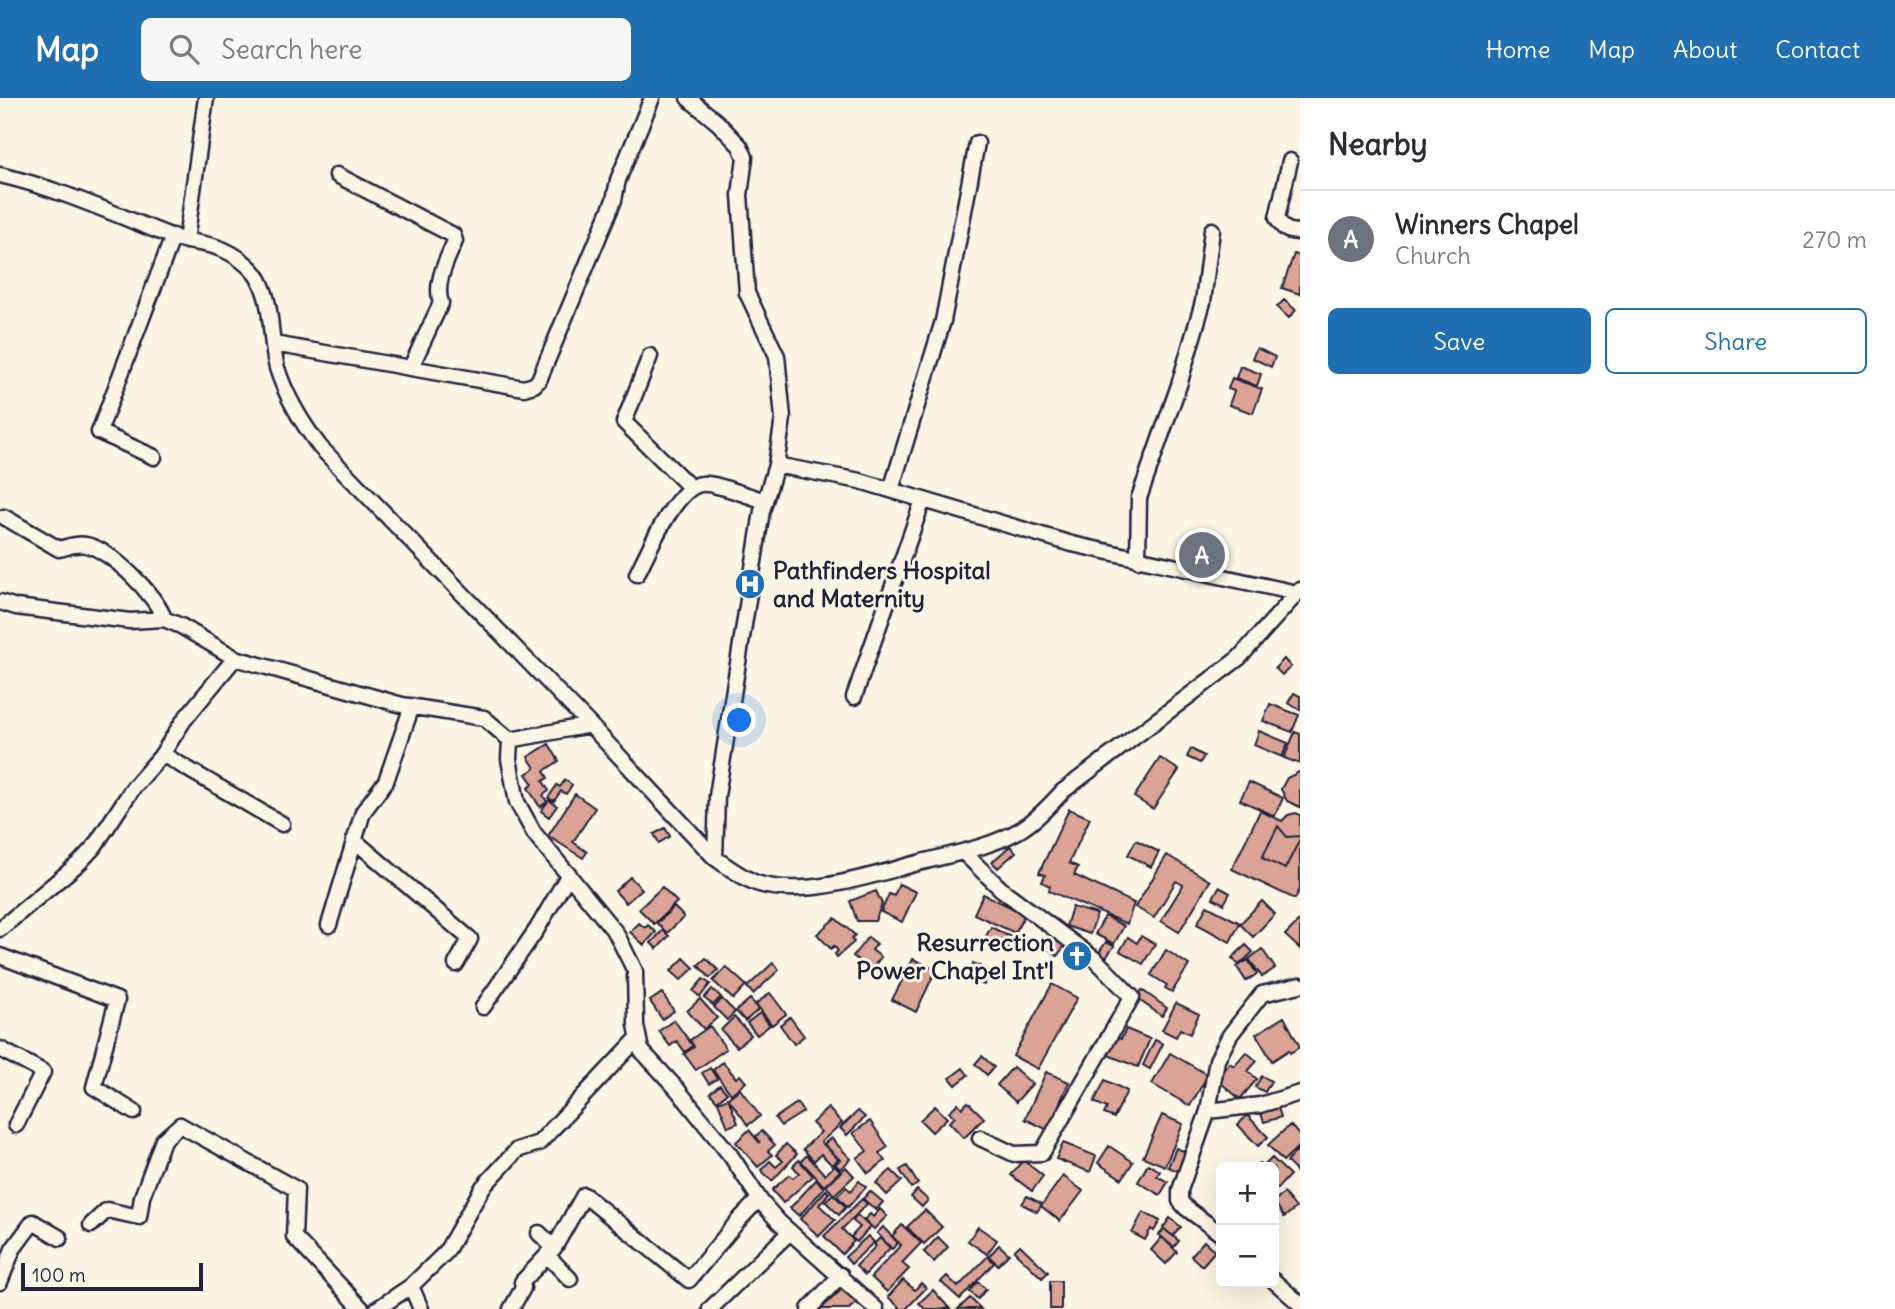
<!DOCTYPE html>
<meta charset="utf-8">
<style>
:root{--surface:#fff;--page:#f7f7f7;--text:#2b2b33;--muted:#7c7c81;--line:#e1e1e2;--accent:#1f6fb2}
body{margin:0;font-family:Delius,sans-serif;background:var(--page);color:var(--text)}
.controls{position:absolute;right:21px;bottom:21px;display:grid;overflow:hidden;border-radius:10px;box-shadow:0 7px 28px #0002}
.controls button{width:63px;height:63px;display:grid;place-items:center;padding:0;border:0;border-bottom:2px solid var(--line);background:var(--surface);color:var(--text);font:35px sans-serif}
.scale{position:absolute;left:21px;bottom:18px;width:182px;box-sizing:border-box;padding-left:7px;border:4px solid #22223b;border-top:0;font-size:19px;line-height:24px;white-space:nowrap;color:#22223b;-webkit-text-stroke:5px #fcf5e5;paint-order:stroke}
.you{position:absolute;left:740px;top:623px;width:24px;height:24px;margin:-18px;border:5px solid #fff;border-radius:50%;background:#1a73e8;box-shadow:0 0 0 10px #1a73e833}
.badge{display:grid;place-items:center;width:46px;height:46px;border-radius:50%;background:var(--accent);color:#fff;font-size:23px;font-weight:700}
.pin{position:absolute;translate:-50% -50%;border:4px solid #fff;box-shadow:0 2px 7px #0006}
.list{margin:0;padding:0;list-style:none}
h2{display:flex;justify-content:space-between;align-items:center;height:91px;margin:0;padding:0 28px;font-size:30px}
h2 small{font-size:23px;font-weight:400;color:var(--muted)}
.list li{display:grid;grid-template-columns:46px 1fr auto;gap:21px;align-items:center;box-sizing:border-box;height:98px;padding:0 28px;border-top:2px solid var(--line)}
.list b{display:block;font-size:26px;white-space:nowrap}
.list p{margin:0;font-size:23px;white-space:nowrap;color:var(--muted)}
.list em{font-size:23px;font-style:normal;color:var(--muted)}
.actions{display:flex;gap:14px;padding:21px 28px}
.actions a{flex:1;padding:16px 0;border:2px solid var(--accent);border-radius:10px;text-align:center;font-size:24px;color:var(--accent)}
.actions .main{background:var(--accent);color:#fff}
.icon{flex:none;width:38px;height:38px;fill:none;stroke:currentColor;stroke-width:2;stroke-linecap:round;stroke-linejoin:round}
.map{position:relative;flex:none;width:1300px;height:1211px;overflow:hidden}
header{display:flex;align-items:center;gap:42px;box-sizing:border-box;height:98px;padding:0 35px;background:var(--accent);color:#fff}
header strong{font-size:33px}
nav{display:flex;gap:38px;margin-inline-start:auto;font-size:24px}
.search{width:490px;height:63px;background:var(--page);display:flex;align-items:center;gap:18px;box-sizing:border-box;padding:0 24px;border-radius:10px;color:var(--muted);font-size:26px}
main{display:flex}
aside{flex:1;background:var(--surface)}
.map>svg:first-child{display:block}
</style>
<header>
<strong>Map</strong>
<div class="search"><svg class="icon" aria-label="search" viewBox="0 0 24 24"><circle cx="10" cy="10" r="6"/><path d="M15 15l6 6"/></svg>Search here</div>
<nav><a>Home</a><a>Map</a><a>About</a><a>Contact</a></nav>
</header>
<main>
<div class="map">
<svg width="1300" height="1211" viewBox="0 0 1300 1211">
<rect width="100%" height="100%" fill="#fcf5e5"/>
<filter id="ink" filterUnits="userSpaceOnUse"><feTurbulence type="fractalNoise" baseFrequency=".0143" numOctaves="2"/><feDisplacementMap in="SourceGraphic" scale="14" xChannelSelector="R" yChannelSelector="G"/><feConvolveMatrix kernelMatrix="1 2 1 2 8 2 1 2 1" color-interpolation-filters="sRGB"/></filter>
<g filter="url(#ink)">
<!-- building -->
<path fill="#dba396" stroke="#22223b" stroke-width="2" d="M1294,156L1300,158V196L1282,190Z
M1284,202L1296,212L1289,220L1277,209Z
M1257,250L1275,259L1271,269L1252,260Z
M1240,268L1261,276L1257,288L1236,280Z
M1232,280L1262,291L1253,315L1229,307L1234,293L1228,291Z
M1284,561L1291,569L1282,577L1275,570Z
M1294,595L1300,598V612L1288,605Z
M1270,606L1299,617L1292,634L1263,623Z
M1259,633L1288,645L1282,659L1254,647Z
M1295,634L1300,636V666L1284,660Z
M549,646L559,663L544,673L548,680L543,683L549,693L543,697L547,704L540,709L528,690L533,686L526,676L535,670L528,659Z
M1191,651L1204,658L1200,665L1187,659Z
M1160,660L1179,672L1153,711L1134,699Z
M1299,674H1300V709L1287,703L1281,691L1287,680Z
M565,682L572,687L566,696L561,693L554,703L548,700L557,687L560,689Z
M1249,684L1283,700L1275,718L1240,702Z
M575,696L595,710L573,744L587,754L583,760L548,738Z
M549,702L557,708L549,719L541,713Z
M1069,711L1090,720L1069,765L1078,769L1074,777L1134,805L1127,826L1049,793L1050,788L1042,784L1045,777L1039,775Z
M1260,713L1282,723L1288,717L1296,715L1300,717V738L1287,739L1278,728L1262,760L1285,771L1300,741V791L1295,801L1232,771Z
M1260,713L1282,723L1288,717L1296,715L1300,717V791L1295,801L1232,771Z
M665,730L670,738L659,745L654,736Z
M1136,742L1159,754L1151,769L1128,757Z
M1010,748L1016,754L998,770L992,764Z
M1167,757L1210,783L1179,834L1161,823L1183,787L1176,783L1154,820L1135,809Z
M630,779L642,791L626,805L615,793Z
M899,786L916,794L902,824L881,814L889,796L894,798Z
M662,789L677,804L654,826L639,811Z
M1219,789L1230,795L1224,806L1213,800Z
M876,793L882,806L875,823H857L850,803Z
M983,796L1025,816L1015,835L974,816Z
M1262,803L1275,816L1253,839L1240,826Z
M1207,808L1240,825L1230,844L1197,826Z
M674,809L684,819L667,835L657,825Z
M1072,809L1097,816L1090,836L1066,828Z
M1105,818L1124,828L1114,846L1095,836Z
M835,820L855,837L851,841L854,844L837,859L835,856L838,853L834,848L831,851L817,836Z
M1300,822V851L1285,837Z
M639,825L645,830L648,827L656,834L644,847L630,834Z
M991,829L1014,841L1006,855L983,844Z
M663,832L669,838L657,851L651,845Z
M1141,838L1155,846L1143,866L1120,853L1128,839L1137,845Z
M868,839L877,846L872,852L881,859L871,872L853,858Z
M1058,839L1067,845L1057,858L1049,851Z
M1106,844L1114,848L1105,861L1098,856Z
M1246,847L1253,854L1239,867L1232,860Z
M1262,851L1275,870L1262,879L1249,861Z
M1166,852L1189,867L1172,894L1165,890L1167,887L1151,877Z
M684,860L694,870L681,882L671,873Z
M706,860L718,872L710,880L698,867Z
M913,861L936,872L916,914L892,902Z
M1248,862L1257,876L1246,883L1237,869Z
M773,865L779,872L753,896L747,889Z
M973,865L990,873L984,887L967,880Z
M726,869L746,887L733,901L713,883Z
M703,881L710,886L700,899L693,893Z
M1052,886L1077,900L1038,971L1013,958Z
M712,891L721,899L713,907L704,900Z
M1142,892L1167,910L1162,918L1136,900Z
M662,895L674,913L662,921L650,903Z
M770,895L786,916L772,927L756,906Z
M700,901L717,920L704,931L687,913Z
M722,901L735,914L727,922L714,909Z
M750,901L759,911L745,923L736,913Z
M1176,905L1199,916L1190,936L1180,931L1176,939L1162,932Z
M760,915L770,927L757,937L747,925Z
M734,919L751,937L737,949L721,932Z
M790,919L804,938L794,946L780,927Z
M1284,919L1300,949L1290,955L1289,952L1272,963L1256,936Z
M674,922L693,948L685,954L677,943L670,948L659,933Z
M710,928L726,951L696,972L684,956L694,949L690,942Z
M1126,931L1150,941L1138,969L1108,957L1116,939L1121,941Z
M1155,942L1163,946L1150,971L1143,967Z
M1246,954L1257,963L1248,973L1257,981L1240,1001L1216,981L1230,965L1234,968Z
M1170,955L1208,977L1190,1008L1152,986Z
M982,958L994,969L987,977L975,966Z
M723,964L736,980L740,977L746,984L731,996L713,972Z
M1013,969L1032,986L1016,1004L997,987Z
M710,970L717,981L709,986L702,975Z
M963,970L968,977L956,987L950,980Z
M1046,974L1069,984L1048,1032L1025,1021Z
M1262,978L1271,983L1265,994L1255,989Z
M1105,982L1127,993L1114,1020L1104,1016L1107,1010L1094,1004Z
M720,987L727,995L717,1003L710,995Z
M740,991L760,1018L748,1027L728,1000Z
M728,1000L738,1025L728,1029L718,1004Z
M968,1004L984,1020L964,1040L949,1024L955,1019L949,1014L958,1005L962,1010Z
M797,1005L803,1014L781,1028L775,1020Z
M1277,1007L1281,1019L1264,1024L1260,1013Z
M935,1008L947,1020L932,1034L920,1022Z
M828,1010L842,1025L821,1044L838,1061L832,1067L821,1056L814,1063L803,1051L821,1034L812,1025Z
M858,1013L865,1019L847,1037L840,1030Z
M1162,1017L1183,1026L1165,1068L1143,1059Z
M1247,1017L1268,1039L1258,1048L1238,1027Z
M870,1023L888,1049L879,1055L885,1063L868,1075L857,1060L867,1053L853,1035Z
M1290,1027L1300,1038V1047L1283,1063L1268,1047Z
M749,1032L760,1045L756,1038L762,1033L775,1047L768,1053L772,1057L758,1069L736,1044Z
M831,1040L851,1061L840,1071L835,1066L840,1062L824,1046Z
M1063,1045L1096,1058L1090,1074L1056,1061Z
M786,1046L797,1056L772,1083L761,1072L770,1063L776,1069L783,1063L776,1057Z
M1109,1048L1133,1064L1122,1081L1098,1065Z
M1176,1050L1186,1054L1178,1073L1168,1069Z
M1297,1052L1300,1055L1299,1076L1287,1064Z
M807,1057L825,1077L835,1067L840,1073L824,1088L801,1063Z
M1272,1060L1290,1077L1274,1094V1069H1255L1259,1065L1263,1069Z
M799,1062L813,1078L783,1105L772,1092L789,1077L793,1080L799,1075L793,1068Z
M1023,1062L1043,1078L1032,1093L1011,1077Z
M1148,1066L1160,1073L1157,1078L1168,1084L1160,1097L1138,1084Z
M907,1068L918,1086L911,1090L900,1072Z
M846,1069L854,1078L834,1097L826,1088Z
M891,1072L902,1083L887,1097L876,1085Z
M1063,1078L1083,1093L1060,1123L1041,1108Z
M816,1082L824,1090L799,1118L790,1110Z
M859,1083L866,1089L848,1109L837,1098L846,1089L851,1093Z
M826,1092L829,1095L819,1107L835,1122L819,1138L800,1121Z
M917,1092L928,1102L922,1109L911,1099Z
M870,1093L883,1104L876,1112L863,1101Z
M1284,1095L1296,1110L1284,1119L1274,1103Z
M833,1096L846,1109L839,1117L825,1103Z
M1027,1098L1042,1106L1037,1114L1022,1106Z
M862,1101L867,1106L842,1131L854,1143L842,1156L824,1138Z
M880,1111L887,1118L874,1131L864,1122L870,1116L873,1119Z
M925,1112L942,1129L924,1146L907,1129Z
M1143,1114L1160,1123L1154,1133L1151,1131L1145,1142L1132,1135Z
M857,1117L870,1129L857,1144L851,1139L860,1129L853,1123Z
M1170,1120L1181,1129L1173,1138L1163,1130Z
M902,1127L921,1145L902,1165L909,1171L887,1194L871,1179L901,1147L892,1138Z
M883,1129L898,1145L892,1151L877,1135Z
M978,1129L997,1142L987,1156L968,1143Z
M1164,1131L1179,1143L1174,1149L1159,1137Z
M868,1138L874,1144L851,1166L845,1159Z
M938,1139L948,1149L934,1164L924,1154Z
M1162,1139L1177,1154L1166,1166L1151,1152Z
M880,1140L890,1150L865,1177L856,1168L876,1148L874,1146Z
M1204,1143L1215,1153L1202,1168L1191,1158Z
M999,1147L1009,1156L998,1167L989,1158Z
M1020,1147L1048,1174L1042,1180L1014,1153Z
M988,1158L994,1165L960,1201L941,1184L947,1178L958,1189Z
M903,1182L915,1192L921,1185L926,1190L906,1211H901L888,1199Z
M1050,1183H1061V1211H1050Z
M978,1184L986,1191L978,1201L970,1194Z
M844,1189L858,1203L849,1211H821Z
M933,1192L950,1211H925L919,1205Z
M970,1200L981,1211H958Z"/>
<g fill="none" stroke-linecap="round" stroke-linejoin="round">
<!-- minor casing -->
<g stroke="#22223b" stroke-width="19">
<path id="minor" d="M688,0L718,25L740,48L745,59L740,97L747,195L777,258L783,320L776,367L762,413L717,698L715,760
M1290,63L1277,120C1283,131 1287,134 1300,134
M0,77C61,91 118,118 176,140C195,146 214,145 232,156C242,162 253,171 259,181C274,209 269,240 277,270C286,299 302,325 320,349L590,627L715,760C728,769 741,779 756,785C803,801 872,777 918,765C952,756 989,750 1020,732C1036,722 1050,707 1063,693L1239,560L1300,492
M337,77L453,137L455,143C447,162 434,185 441,205L411,269
M186,143L206,0
M274,246L524,290L534,287L539,282L614,102L618,82L652,0
M650,258L624,324L690,389
M154,359L99,334L173,138
M776,367L860,383L1072,446L1297,495
M891,392L943,223L977,45
M4,419L59,451C68,449 76,445 86,447C110,451 157,498 164,521
M1138,462L1139,400L1179,287L1203,204L1212,132
M637,476C648,454 676,388 702,386C713,384 751,399 765,403
M0,504L16,509L130,523L164,521L181,528L235,560
M854,599L923,402
M590,627L510,642L509,661L517,704L534,735L616,835L635,873L636,927L641,952L677,991L731,1058L762,1105L779,1124L876,1211
M162,656L282,726
M354,742L470,841L456,866
M963,754L1001,791L1096,862L1132,899L1042,1055L1014,1056L980,1040
M329,827L363,714L386,683L412,608
M0,831L79,765L94,749L133,690L161,658L184,622L235,560L402,607L484,620L510,642
M0,858L117,902L94,989L134,1014
M483,909L537,831L569,776
M0,951L43,974L16,1027
M1208,1013L1217,962L1230,937L1262,896L1300,887
M91,1127L107,1112L139,1119L142,1099L163,1042L180,1027L296,1091L294,1139L362,1211
M1221,1136L1186,1110L1180,1103V1092L1208,1013L1260,1007L1300,995
M554,1150L584,1097L689,1182L738,1123L759,1101
M547,1157L570,1181
M1274,1183L1300,1206
M0,1184L13,1151L33,1124L60,1140
M411,1188L421,1211
M377,1211L411,1188L446,1154L483,1089L517,1052L539,1045L638,940
M511,1211L523,1190L522,1184L554,1150L539,1135
M710,1211L790,1134
M809,1211L841,1177"/>
</g>
<!-- minor -->
<use href="#minor" stroke="#fcf5e5" stroke-width="14"/>
</g>
</g>
<!-- icons -->
<defs>
<g id="hospital-disc" transform="scale(1.575)"><circle r="9.5" fill="#1f6fb2" stroke="#fcf5e5"/><path d="M-5-5h3v3.5h4V-5h3V5h-3V1.5h-4V5h-3Z" fill="#fff"/></g>
<g id="church-disc" transform="scale(1.575)"><circle r="9.5" fill="#1f6fb2" stroke="#fcf5e5"/><path d="M-1.2-6h2.4v3.5h3.3v2.4h-3.3V6h-2.4V-.1h-3.3v-2.4h3.3Z" fill="#fff"/></g>
</defs>
<g fill-rule="evenodd">
<use href="#hospital-disc" x="750" y="486"/>
<use href="#church-disc" x="1077" y="858"/>
</g>
<g text-anchor="middle" dominant-baseline="central" stroke-width="6" stroke-linejoin="round" paint-order="stroke">
<!-- poi labels -->
<g font-size="24" font-weight="bold" fill="#22223b" stroke="#fcf5e5" text-anchor="start">
<text x="773" y="472">Pathfinders Hospital<tspan x="773" dy="28">and Maternity</tspan></text>
<text x="1054" y="844" text-anchor="end">Resurrection<tspan x="1054" dy="28">Power Chapel Int'l</tspan></text>
</g>
</g>
</svg>
<div class="controls">
<button>+</button>
<button>−</button>
</div>
<div class="scale">100 m</div>
<div class="you"></div>
<div class="pin badge" style="left:1202px;top:457px;background:#6b7280">A</div>
</div>
<aside>
<h2>Nearby<small></small></h2>
<ul class="list">
<li><span class="badge" style="background:#6b7280">A</span><div><b>Winners Chapel</b><p>Church</p></div><em>270 m</em></li>
</ul>
<div class="actions"><a class="main">Save</a><a>Share</a></div>
</aside>
</main>
